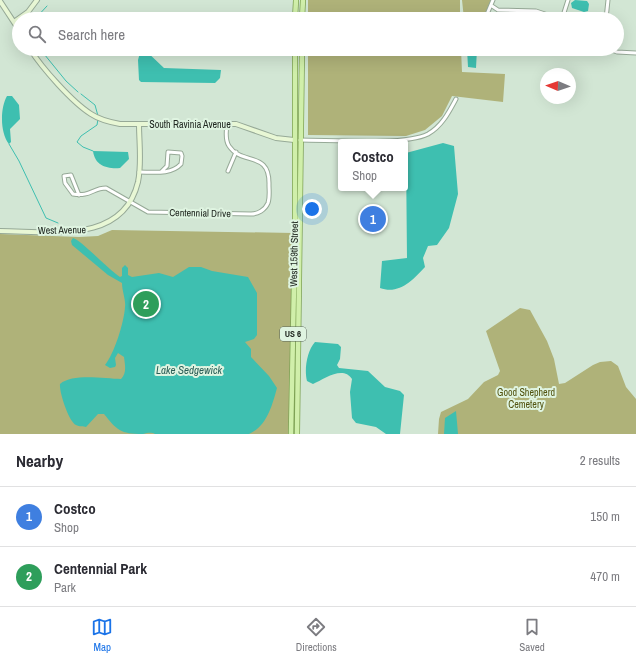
<!DOCTYPE html>
<style>
:root{--surface:#fff;--page:#f2f2f3;--text:#2b2b33;--muted:#7c7c81;--line:#e1e1e2;--accent:#1a73e8}
body{margin:0;font-family:"Archivo Narrow",sans-serif;background:var(--page);color:var(--text)}
.compass{position:absolute;left:540px;top:68px;width:36px;height:36px;border-radius:50%;background:var(--surface);box-shadow:0 4px 16px #0002;rotate:272deg}
.you{position:absolute;left:312px;top:209px;width:14px;height:14px;margin:-10px;border:3px solid #fff;border-radius:50%;background:#1a73e8;box-shadow:0 0 0 6px #1a73e833}
.badge{display:grid;place-items:center;width:26px;height:26px;border-radius:50%;background:var(--accent);color:#fff;font-size:13px;font-weight:700}
.pin{position:absolute;translate:-50% -50%;border:2px solid #fff;box-shadow:0 1px 4px #0006}
.popup{position:absolute;left:338px;top:139px;width:70px;height:52px;box-sizing:border-box;display:grid;place-content:center;border-radius:4px;background:var(--surface);filter:drop-shadow(0 1px 3px #0005);font-size:13px;white-space:nowrap;color:var(--muted)}
.popup b{font-size:15px;color:var(--text)}
.popup::after{content:'';position:absolute;left:50%;top:100%;margin-left:-8px;border:8px solid transparent;border-top-color:var(--surface)}
.list{margin:0;padding:0;list-style:none}
h2{display:flex;justify-content:space-between;align-items:center;height:52px;margin:0;padding:0 16px;font-size:17px}
h2 small{font-size:13px;font-weight:400;color:var(--muted)}
.list li{display:grid;grid-template-columns:26px 1fr auto;gap:12px;align-items:center;box-sizing:border-box;height:60px;padding:0 16px;border-top:1px solid var(--line)}
.list b{display:block;font-size:15px;white-space:nowrap}
.list p{margin:0;font-size:13px;white-space:nowrap;color:var(--muted)}
.list em{font-size:13px;font-style:normal;color:var(--muted)}
.icon{flex:none;width:22px;height:22px;fill:none;stroke:currentColor;stroke-width:2;stroke-linecap:round;stroke-linejoin:round}
.map{position:relative;flex:none;width:636px;height:434px;overflow:hidden}
.search{position:absolute;background:var(--surface);box-shadow:0 4px 16px #0002;left:12px;right:12px;top:12px;height:44px;display:flex;align-items:center;gap:10px;box-sizing:border-box;padding:0 14px;border-radius:22px;color:var(--muted);font-size:15px}
.sheet{height:172px;background:var(--surface)}
nav{display:flex;justify-content:space-around;align-items:center;box-sizing:border-box;height:56px;border-top:1px solid var(--line);background:var(--surface);font-size:11px;color:var(--muted)}
nav a{display:grid;justify-items:center;gap:2px}
nav .on{color:var(--accent)}
.map>svg:first-child{display:block}
</style>
<div class="map">
<svg width="636" height="434" viewBox="0 0 636 434">
<rect width="100%" height="100%" fill="#d2e6d4"/>
<!-- green -->
<path fill="#afb279" d="M308,0H460V19H308Z
M462,0H491L484,19H464Z
M308,49H461L462,72L505,74L503,102L452,96L442,116L425,130L406,136L308,135Z
M112,230L293,233L290,434H0V234L79,237L98,236Z
M520,308L530,310L547,341L554,359L559,384L565,383L593,365L600,362L611,361L618,366L626,387L636,399V434H438L439,419L441,412L468,399L484,382L498,375L500,371L486,331Z"/>
<!-- water -->
<path fill="#3ebfb0" d="M575,0L587,1L589,4L588,11L584,12L572,8L571,3Z
M141,49H144L164,68L221,70L220,78L215,83L141,82L139,80L138,60Z
M467,49H477L476,68L468,67Z
M7,96H12L19,105L20,119L10,129L11,142L9,144C0,133 0,108 7,96Z
M443,143L454,146L458,194L449,228L437,245L428,246L423,258L425,267C413,280 399,295 380,288L382,261L407,258L406,153Z
M93,151L128,152L129,159L120,168C107,169 95,166 93,151Z
M73,238C81,240 109,270 120,277L122,276V268L125,265L128,268V275L132,277L159,273L173,277L189,267H201L212,271L248,277L257,293V335L254,339L245,342L251,349V357L269,376L277,388C272,406 267,426 249,434H155C151,432 148,433 143,434C120,434 117,430 104,414H98L86,427C84,426 79,427 76,425C69,422 59,392 60,384C73,373 105,379 121,379C127,373 125,365 124,357L118,353L115,358L116,365L115,367L110,368L105,365C114,354 124,323 125,307C126,300 122,291 122,283L108,275L72,245L71,241Z
M315,342L338,344L341,347L340,359L337,365L339,368L368,371L385,387L400,391L404,395L400,434H386L376,427L356,423L352,418L350,392L352,379C343,365 324,379 313,384L307,381C304,369 307,351 315,342Z
M456,411L458,434H444L445,418Z"/>
<g fill="none" stroke-linecap="round" stroke-linejoin="round">
<!-- stream -->
<path stroke="#3ebfb0" stroke-width="1" d="M35,19L47,6
M40,49L66,81L78,92
M81,94L95,105L98,116
M9,144L19,161L46,218L58,223
M93,151L83,147L77,142L81,136L97,125L98,119"/>
<!-- street casing -->
<g stroke="#96a997" stroke-width="5">
<path id="street" d="M492,6L498,10L536,11L560,19
M485,19L493,0
M562,19L568,0
M606,19L608,0
M495,49H551
M598,49L602,51L608,49
M609,49L617,52L636,53
M300,140C330,140 404,146 428,134C442,126 449,112 456,99
M228,171L236,152
M139,172C153,172 171,175 181,164L182,156L181,153L168,152L167,166L161,172
M79,195L71,175L64,176L65,183L73,194C90,197 93,188 106,188L148,212L251,214C258,214 265,210 268,203C270,197 269,190 269,185C270,150 242,166 229,146C225,140 226,131 227,124"/>
</g>
<!-- secondary casing -->
<g stroke="#96a997" stroke-width="6">
<path id="secondary" d="M0,1L19,30
M14,22L28,12L37,0
M30,49C42,68 72,102 91,114C100,120 109,122 120,124H236L276,138L294,140
M0,231C49,231 123,245 138,182C142,163 139,142 139,124"/>
</g>
<!-- primary casing -->
<g stroke="#7ea255" stroke-width="6">
<path id="primary" d="M295,19L296,0
M302,19L303,0
M291,434L295,234V49
M297,434L302,49"/>
</g>
<!-- street -->
<use href="#street" stroke="#fff" stroke-width="3"/>
<!-- secondary -->
<use href="#secondary" stroke="#e8f7d5" stroke-width="4"/>
<!-- primary -->
<use href="#primary" stroke="#d0efaa" stroke-width="4.5"/>
</g>
<g text-anchor="middle" dominant-baseline="central" stroke-width="4" stroke-linejoin="round" paint-order="stroke">
<!-- shield labels -->
<rect fill="#dff4e1" stroke="#59645a" stroke-width="1" x="280" y="327" width="26" height="14" rx="3"/>
<g font-size="9" font-weight="bold" fill="#202720">
<text x="293" y="334">US 6</text>
</g>
<!-- street labels -->
<g font-size="10" fill="#202720" stroke="#dff4e1">
<text x="190" y="124">South Ravinia Avenue</text>
<text transform="translate(200 213) rotate(1)">Centennial Drive</text>
<text transform="translate(62 230) rotate(-1)">West Avenue</text>
<text transform="translate(294 254) rotate(-89)">West 159th Street</text>
</g>
<!-- park labels -->
<g font-size="10" fill="#525310" stroke="#dff4e1">
<text x="526" y="392">Good Shepherd<tspan x="526" dy="12">Cemetery</tspan></text>
</g>
<!-- water labels -->
<g font-size="11" font-style="italic" fill="#2a5e57" stroke="#dff4e1">
<text x="189" y="370">Lake Sedgewick</text>
</g>
</g>
</svg>
<svg class="compass" viewBox="-18 -18 36 36"><path d="M0-13l5 13h-10z" fill="#e53935"/><path d="M0 13l5-13h-10z" fill="#7c7c81"/></svg>
<div class="you"></div>
<div class="pin badge" style="left:373px;top:219px;background:#3f7fe0">1</div>
<div class="popup"><b>Costco</b>Shop</div>
<div class="pin badge" style="left:146px;top:304px;background:#2e9e5b">2</div>
<div class="search"><svg class="icon" aria-label="search" viewBox="0 0 24 24"><circle cx="10" cy="10" r="6"/><path d="M15 15l6 6"/></svg>Search here</div>
</div>
<section class="sheet">
<h2>Nearby<small>2 results</small></h2>
<ul class="list">
<li><span class="badge" style="background:#3f7fe0">1</span><div><b>Costco</b><p>Shop</p></div><em>150 m</em></li>
<li><span class="badge" style="background:#2e9e5b">2</span><div><b>Centennial Park</b><p>Park</p></div><em>470 m</em></li>
</ul>
</section>
<nav>
<a class="on"><svg class="icon" aria-label="map" viewBox="0 0 24 24"><path d="M3 6l6-2 6 2 6-2v14l-6 2-6-2-6 2zM9 4v14M15 6v14"/></svg>Map</a>
<a><svg class="icon" aria-label="directions" viewBox="0 0 24 24"><path d="M12 3l9 9-9 9-9-9zM9 14v-3h6M13 9l2 2-2 2"/></svg>Directions</a>
<a><svg class="icon" aria-label="saved" viewBox="0 0 24 24"><path d="M7 4h10v16l-5-4-5 4z"/></svg>Saved</a>
</nav>
